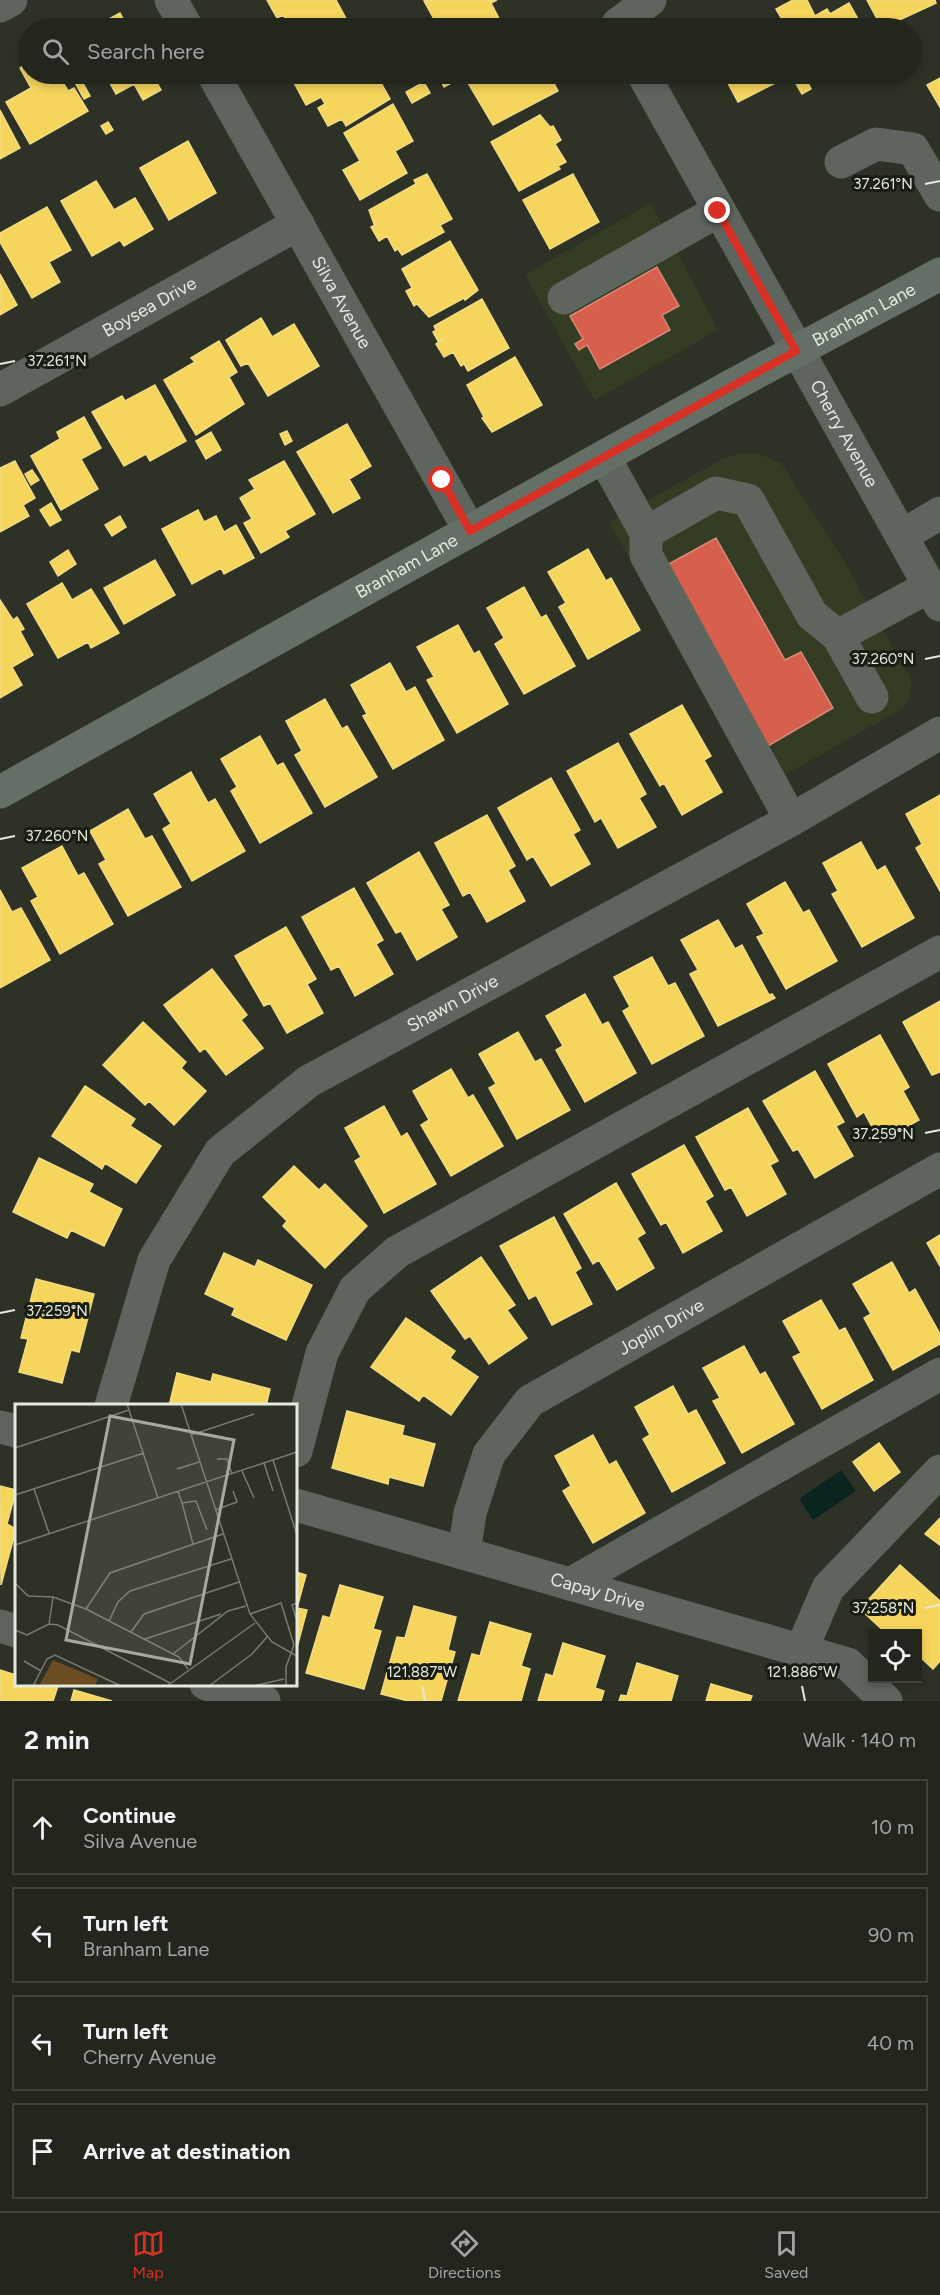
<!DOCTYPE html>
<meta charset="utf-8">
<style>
:root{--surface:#22261c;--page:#2e3229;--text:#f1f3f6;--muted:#a2a5a3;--line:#3f433b;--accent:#d93025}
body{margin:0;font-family:Figtree,sans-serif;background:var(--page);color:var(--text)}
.controls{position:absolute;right:18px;bottom:18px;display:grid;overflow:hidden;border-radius:0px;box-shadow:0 3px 9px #0003}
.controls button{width:54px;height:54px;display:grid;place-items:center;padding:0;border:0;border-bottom:2px solid var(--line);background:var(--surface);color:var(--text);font:30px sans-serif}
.stop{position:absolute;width:18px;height:18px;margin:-14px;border:4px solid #d93025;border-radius:50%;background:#fff}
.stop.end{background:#d93025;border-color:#fff;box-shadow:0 2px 6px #0008}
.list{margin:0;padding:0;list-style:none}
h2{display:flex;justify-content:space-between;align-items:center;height:78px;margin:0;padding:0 24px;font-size:26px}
h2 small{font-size:20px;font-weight:400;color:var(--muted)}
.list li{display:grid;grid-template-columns:39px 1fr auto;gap:18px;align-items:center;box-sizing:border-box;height:96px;margin:0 12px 12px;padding:0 12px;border:2px solid var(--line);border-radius:0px}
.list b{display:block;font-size:22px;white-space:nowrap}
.list p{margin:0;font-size:20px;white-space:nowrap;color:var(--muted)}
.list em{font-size:20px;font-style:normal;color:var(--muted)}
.icon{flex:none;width:33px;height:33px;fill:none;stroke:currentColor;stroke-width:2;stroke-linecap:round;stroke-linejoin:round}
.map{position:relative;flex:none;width:940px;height:1701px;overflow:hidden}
.search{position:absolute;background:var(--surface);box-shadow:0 3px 9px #0003;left:18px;right:18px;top:18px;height:66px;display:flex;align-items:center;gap:15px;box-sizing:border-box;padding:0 21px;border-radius:33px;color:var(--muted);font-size:22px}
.sheet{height:510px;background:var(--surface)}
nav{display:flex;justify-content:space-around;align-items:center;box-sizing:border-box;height:84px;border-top:2px solid var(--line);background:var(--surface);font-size:16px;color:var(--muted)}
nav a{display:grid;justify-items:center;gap:3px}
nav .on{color:var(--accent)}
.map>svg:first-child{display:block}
</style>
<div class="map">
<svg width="940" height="1701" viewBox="0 0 940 1701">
<rect width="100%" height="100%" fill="#2e3226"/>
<!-- built -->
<path fill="#343d23" d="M651,203L718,330L595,400L525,275Z
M742,453L759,454L781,463L842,558L911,679L910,698L900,710L760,789L609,522L724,458Z"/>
<!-- water -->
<path fill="#0a241f" d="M841,1470L856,1491L813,1520L799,1499Z"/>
<!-- homes -->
<path fill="#f6d55c" stroke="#f1db83" stroke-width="1.5" d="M267,0H336L350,26L345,28H277L288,22L283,15L277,18Z
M427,0H497L491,3L504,28H439L424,1Z
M793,0H807L815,16L827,9L830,14L849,3L863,28H787L776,9Z
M867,0H935L936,3L882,28Z
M120,13L128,28H97L96,26Z
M28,63V74H58L68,91L74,88L88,111L30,144L6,102L31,88L20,68Z
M76,74H83L79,76L90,96L84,99L72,77Z
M105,74H152L161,90L143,100L134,84L116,94Z
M297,74H376L390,99L346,126L342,119L328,126L318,108L325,104L321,97L306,105L291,77Z
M445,74H549L558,91L493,125L464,76L444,87L439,77Z
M723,74H793L738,102Z
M805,77L811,89L802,94L795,82Z
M940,78V107L927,85Z
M424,82L430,93L412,103L406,92Z
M393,104L413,141L395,151L407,173L360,200L343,170L360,161L344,133Z
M0,110L20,148L0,159Z
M540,115L550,127L553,126L561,140L555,144L566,162L558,166L560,169L519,191L491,142Z
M108,122L113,130L106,134L101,126Z
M188,141L216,193L169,220L140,168Z
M427,174L452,219L440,225L444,232L402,255L398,249L395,251L387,236L379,241L371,227L379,223L374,224L369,210L416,184L414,180Z
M573,174L599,222L550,249L523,200Z
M96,181L114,210L135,198L153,229L124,246L120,240L92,256L61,201Z
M47,207L71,250L49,262L60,282L32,298L0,242V233Z
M450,241L478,290L465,300L464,298L429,317L417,304L414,306L406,291L412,288L402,269Z
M0,274L17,305L0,315Z
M482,299L509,348L468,371L464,364L461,366L453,352L444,357L436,344L444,339L438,341L433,332L436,330L434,326Z
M261,318L272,337L294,324L319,366L268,396L248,363L241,366L226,340Z
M219,341L237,372L229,377L244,404L196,435L164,380L195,362L191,358Z
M515,357L542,405L492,432L482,418L484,417L467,385Z
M155,385L186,441L150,461L146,454L124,466L92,412L122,396L125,401Z
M84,417L101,448L81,459L98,489L61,510L31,456L60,439L57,432Z
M347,424L371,466L349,479L360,498L333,513L297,452Z
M287,431L292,441L285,445L280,434Z
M211,432L221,450L206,459L196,441Z
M15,461L35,498L23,505L29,516L0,532V468Z
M284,461L315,514L285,531L289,537L261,553L244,523L252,519L240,498L255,489L249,480Z
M32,470L39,480L31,485L25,474Z
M51,503L61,520L50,526L40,510Z
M198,510L204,522L216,516L224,532L236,525L254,558L224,574L221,568L192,584L162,529Z
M120,516L126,527L112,536L105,525Z
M588,549L606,581L611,578L640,630L588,659L559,607L566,603L548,572Z
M68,550L76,564L58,576L50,562Z
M155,560L175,595L124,624L104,588Z
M62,583L72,600L91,589L119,633L91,648L88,642L58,658L27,604Z
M524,587L541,618L546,615L575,666L524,694L495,644L504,638L487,608Z
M0,600L13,620L17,617L24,629L20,631L33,655L12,667L22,685L0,698Z
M458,625L474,654L479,651L508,704L457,733L427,680L434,677L417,647Z
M390,663L406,692L415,687L444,740L393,769L363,716L367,714L351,685Z
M325,699L342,729L347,726L377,777L325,807L295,755L302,751L286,721Z
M682,705L711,756L704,760L722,792L682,815L664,783L660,786L630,734Z
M260,736L277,766L283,763L312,813L260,843L231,791L237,787L221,759Z
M618,743L646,794L639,798L656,827L618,848L601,818L595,822L567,771Z
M191,772L208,803L215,799L245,851L192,881L163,829L171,824L154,794Z
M551,778L580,830L573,834L590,864L551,886L533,856L527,860L498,808Z
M940,795V891L916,848L922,844L906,814Z
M128,809L145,839L152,836L181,887L128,916L99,864L106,860L90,831Z
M487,815L515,866L508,870L525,901L487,922L470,892L463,896L435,843Z
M861,842L877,871L885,866L914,918L862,947L832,894L838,891L823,863Z
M62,846L78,876L84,873L113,924L60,954L31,901L38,897L22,868Z
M419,852L449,905L441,909L457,937L417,960L401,931L396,933L367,883Z
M785,882L803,913L809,910L837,961L786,989L757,937L764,934L747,904Z
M354,888L383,940L376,944L393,974L355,996L339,966L331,970L302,917Z
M0,890L12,912L21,908L50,960L0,988Z
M718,920L735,949L742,945L769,995L772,994L775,998L718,1026L690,974L698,970L681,940Z
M286,927L316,979L307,984L323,1013L287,1033L270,1003L264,1006L235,956Z
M652,957L668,986L675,983L704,1036L652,1064L623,1011L630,1007L614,977Z
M212,969L247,1015L241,1020L263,1048L226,1075L205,1048L200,1052L164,1005Z
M585,994L602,1025L608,1022L636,1073L585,1102L556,1050L563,1046L546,1016Z
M940,1001V1072L932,1075L903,1022Z
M143,1022L186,1062L181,1068L206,1091L174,1125L149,1101L145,1105L103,1065Z
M518,1032L535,1062L541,1059L570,1110L517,1139L489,1088L496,1084L479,1054Z
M880,1035L909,1087L903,1091L919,1120L880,1142L864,1112L857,1117L828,1064Z
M451,1069L468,1098L473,1095L503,1146L451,1176L421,1125L429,1120L413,1091Z
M815,1071L844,1122L836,1126L853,1156L815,1178L798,1149L793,1151L763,1101Z
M85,1086L135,1119L130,1126L161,1146L136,1183L105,1163L102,1169L52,1136Z
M384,1106L401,1137L407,1133L436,1184L384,1213L355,1161L361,1157L345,1128Z
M748,1108L778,1161L770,1165L786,1194L747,1216L731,1187L725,1190L696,1137Z
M684,1145L713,1196L705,1201L722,1231L683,1253L666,1222L661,1225L632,1174Z
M39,1158L93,1184L89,1192L122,1209L104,1246L71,1230L67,1238L13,1212Z
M294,1166L319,1190L325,1184L367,1226L325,1268L283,1226L287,1221L263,1197Z
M616,1183L645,1233L637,1238L654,1268L617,1290L599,1260L593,1264L564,1214Z
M554,1217L581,1268L575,1272L592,1304L552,1325L536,1295L529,1299L500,1246Z
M940,1235V1266L927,1243Z
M224,1253L255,1267L258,1260L312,1285L286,1340L232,1315L235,1308L205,1294Z
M481,1257L515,1305L507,1310L527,1338L489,1364L470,1336L465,1339L431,1291Z
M892,1262L909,1293L915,1289L940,1334V1344L893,1370L864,1318L871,1314L853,1284Z
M36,1279L94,1294L79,1352L71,1350L62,1383L19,1372L28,1339L21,1338Z
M821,1300L839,1331L845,1328L873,1380L822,1409L793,1357L801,1353L783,1321Z
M406,1318L455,1351L450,1358L478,1377L451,1415L423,1395L419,1401L371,1367Z
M744,1346L760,1375L765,1372L794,1424L742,1453L713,1401L720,1398L703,1368Z
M177,1373L211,1382L213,1374L270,1389L266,1406H169Z
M673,1386L688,1414L696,1410L725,1463L672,1492L643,1439L650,1435L635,1407Z
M347,1411L404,1426L402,1435L435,1444L423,1486L389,1477L388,1484L332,1468Z
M593,1435L609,1465L616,1461L645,1513L593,1543L563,1491L571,1486L555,1456Z
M879,1443L900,1472L874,1491L853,1462Z
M0,1486L16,1490L7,1524L16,1529L1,1585Z
M940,1518V1545L925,1534Z
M900,1565L940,1601V1661L933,1669L918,1655V1634H887L860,1609Z
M296,1572L306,1575L297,1608L307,1610L296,1651Z
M340,1585L383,1597L373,1629L381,1631L364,1689L306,1673L323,1616L330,1618Z
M414,1606L456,1617L448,1650L455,1652L441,1701H408L381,1694L397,1637L405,1638Z
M490,1622L531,1634L521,1666L530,1669L521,1701H458L472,1654L480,1656Z
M563,1643L605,1656L595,1688L604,1691L601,1701H538L546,1674L553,1676Z
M637,1663L678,1676L671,1701H619L621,1695L627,1696Z
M0,1670L16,1675V1684L58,1686L53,1701H0Z
M711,1684L752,1696L750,1701H706Z
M74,1690L112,1701H71Z"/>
<!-- shops -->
<path fill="#d6604d" stroke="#da8978" stroke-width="1.5" d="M657,267L679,306L662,315L670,330L600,369L587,345L579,350L575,344L583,339L570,316Z
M716,538L785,660L801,652L833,708L768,746L665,566Z"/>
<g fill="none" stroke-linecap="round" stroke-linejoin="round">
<!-- minor -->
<g stroke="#5e655e" stroke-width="33">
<path d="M171,0L187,28"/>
<path d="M0,6L11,0"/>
<path d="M618,24L650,0"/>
<path id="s1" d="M213,74L470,531"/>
<path id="s2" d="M643,74L940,605"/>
<path d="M841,162L876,144L913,149L940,195"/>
<path d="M564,298L718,211"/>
<path id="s3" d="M0,390L298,224"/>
<path d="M604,457L646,533L716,493L748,500L812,615L838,636L872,697"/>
<path d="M646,533V555L791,820"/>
<path d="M902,536L940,513"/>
<path d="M838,636L930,586"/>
<path id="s4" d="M111,1406L154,1260L220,1152L309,1081L791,820L940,733"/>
<path d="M0,1427L16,1431"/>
<path d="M296,1451L322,1353L355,1289L397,1252L940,952"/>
<path id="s5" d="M296,1505L848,1664L886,1701"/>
<path id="s6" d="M464,1553L470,1513L489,1454L530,1401L940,1169"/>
<path d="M570,1584L940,1374"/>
<path d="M0,1626L16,1631"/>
<path d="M801,1651L828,1588L940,1471"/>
<path d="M206,1684L264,1701"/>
</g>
<!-- major -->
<path stroke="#646f66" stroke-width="33" id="s7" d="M0,792L731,386L940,274"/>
</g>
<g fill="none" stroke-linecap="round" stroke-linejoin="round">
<!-- route -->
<path stroke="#d93025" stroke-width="8" d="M442,480L470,531L796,351L718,211"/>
</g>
<!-- ticks -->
<path fill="none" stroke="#e5eadd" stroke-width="2" d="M925,184L940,181M0,364L15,361M925,659L940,656M0,839L15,836M925,1133L940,1130M0,1313L15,1310M925,1608L940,1605M422,1686L425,1701M802,1686L805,1701"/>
<g text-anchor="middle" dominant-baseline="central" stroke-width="6" stroke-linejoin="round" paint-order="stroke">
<!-- street labels -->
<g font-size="18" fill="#e5eadd" stroke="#191d13">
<text stroke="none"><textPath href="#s1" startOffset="262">Silva Avenue</textPath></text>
<text stroke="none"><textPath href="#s3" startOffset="171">Boysea Drive</textPath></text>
<text stroke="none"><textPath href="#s7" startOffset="987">Branham Lane</textPath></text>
<text stroke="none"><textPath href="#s2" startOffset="412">Cherry Avenue</textPath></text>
<text stroke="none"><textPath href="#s7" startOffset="465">Branham Lane</textPath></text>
<text stroke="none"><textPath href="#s4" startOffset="556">Shawn Drive</textPath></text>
<text stroke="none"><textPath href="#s6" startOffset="320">Joplin Drive</textPath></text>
<text stroke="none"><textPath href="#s5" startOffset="314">Capay Drive</textPath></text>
</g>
</g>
<!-- overview -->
<g transform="translate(15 1404)">
<rect width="282" height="282" fill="#2e3226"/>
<path d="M38,256L83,275L80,282H24Z" fill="#6b4c23"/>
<path fill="none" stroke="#777c6f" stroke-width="1.5" d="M112,0L143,94M166,0L235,210L257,238L282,252M176,31L239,10M0,44L114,6M202,55H212L217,70M258,56L282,131M249,59L258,87M162,65L184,58M227,67L239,94M19,85L34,129M163,87L167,99L181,97L192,126M0,91L129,49M167,99L178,140M200,106L222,98L218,87M0,141L282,48M0,179L13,192L38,193L71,205L164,253L173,265M282,199L277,201L282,217M71,205L95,169L208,130M235,210L266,199L279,241L271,263V282M94,217L103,198L115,187L216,155M34,220L38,193M0,226L12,231L34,220L43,221L155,279M116,228L129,210L224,178M130,235L206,210M158,250L213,207L231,202M9,257L26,267M18,282L32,255L40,251L106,282M152,282L240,219M194,282L237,250L252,233M238,282L269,275"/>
<path fill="#a5aa9d" fill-opacity="0.15" stroke="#a5aa9d" stroke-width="3" d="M95,12L219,36L175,260L51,236Z"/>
<rect width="282" height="282" fill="none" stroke="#e5eadd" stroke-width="3"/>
</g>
<g font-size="15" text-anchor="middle" fill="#e5eadd" stroke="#191d13" stroke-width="6" stroke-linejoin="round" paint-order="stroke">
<text x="883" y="189">37.261°N</text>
<text x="57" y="366">37.261°N</text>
<text x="883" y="664">37.260°N</text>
<text x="57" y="841">37.260°N</text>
<text x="883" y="1139">37.259°N</text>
<text x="57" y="1316">37.259°N</text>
<text x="883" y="1613">37.258°N</text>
<text x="422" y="1677">121.887°W</text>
<text x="802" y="1677">121.886°W</text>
</g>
</svg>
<div class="controls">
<button><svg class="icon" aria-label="locate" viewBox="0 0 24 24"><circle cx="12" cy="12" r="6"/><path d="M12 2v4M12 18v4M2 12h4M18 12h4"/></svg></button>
</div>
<div class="stop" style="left:442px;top:480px"></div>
<div class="stop end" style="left:718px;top:211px"></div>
<div class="search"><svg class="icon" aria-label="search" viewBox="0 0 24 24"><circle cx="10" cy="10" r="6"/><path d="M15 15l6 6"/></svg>Search here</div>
</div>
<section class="sheet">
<h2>2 min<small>Walk · 140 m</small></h2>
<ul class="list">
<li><svg class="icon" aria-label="ahead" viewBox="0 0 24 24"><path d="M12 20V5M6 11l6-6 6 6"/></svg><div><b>Continue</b><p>Silva Avenue</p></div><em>10 m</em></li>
<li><svg class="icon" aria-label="left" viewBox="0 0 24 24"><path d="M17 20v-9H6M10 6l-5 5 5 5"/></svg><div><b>Turn left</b><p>Branham Lane</p></div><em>90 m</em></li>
<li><svg class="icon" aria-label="left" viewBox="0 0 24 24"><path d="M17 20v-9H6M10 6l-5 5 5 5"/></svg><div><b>Turn left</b><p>Cherry Avenue</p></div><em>40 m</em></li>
<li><svg class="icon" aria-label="arrive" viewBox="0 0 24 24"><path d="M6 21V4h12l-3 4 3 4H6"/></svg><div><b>Arrive at destination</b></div></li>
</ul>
</section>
<nav>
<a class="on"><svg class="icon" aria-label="map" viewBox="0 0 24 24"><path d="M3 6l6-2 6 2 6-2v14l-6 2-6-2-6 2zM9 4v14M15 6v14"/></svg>Map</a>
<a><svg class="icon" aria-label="directions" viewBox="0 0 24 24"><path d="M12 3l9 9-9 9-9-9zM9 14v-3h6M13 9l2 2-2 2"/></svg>Directions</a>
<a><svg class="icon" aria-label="saved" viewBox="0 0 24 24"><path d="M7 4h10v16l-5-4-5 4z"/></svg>Saved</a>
</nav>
